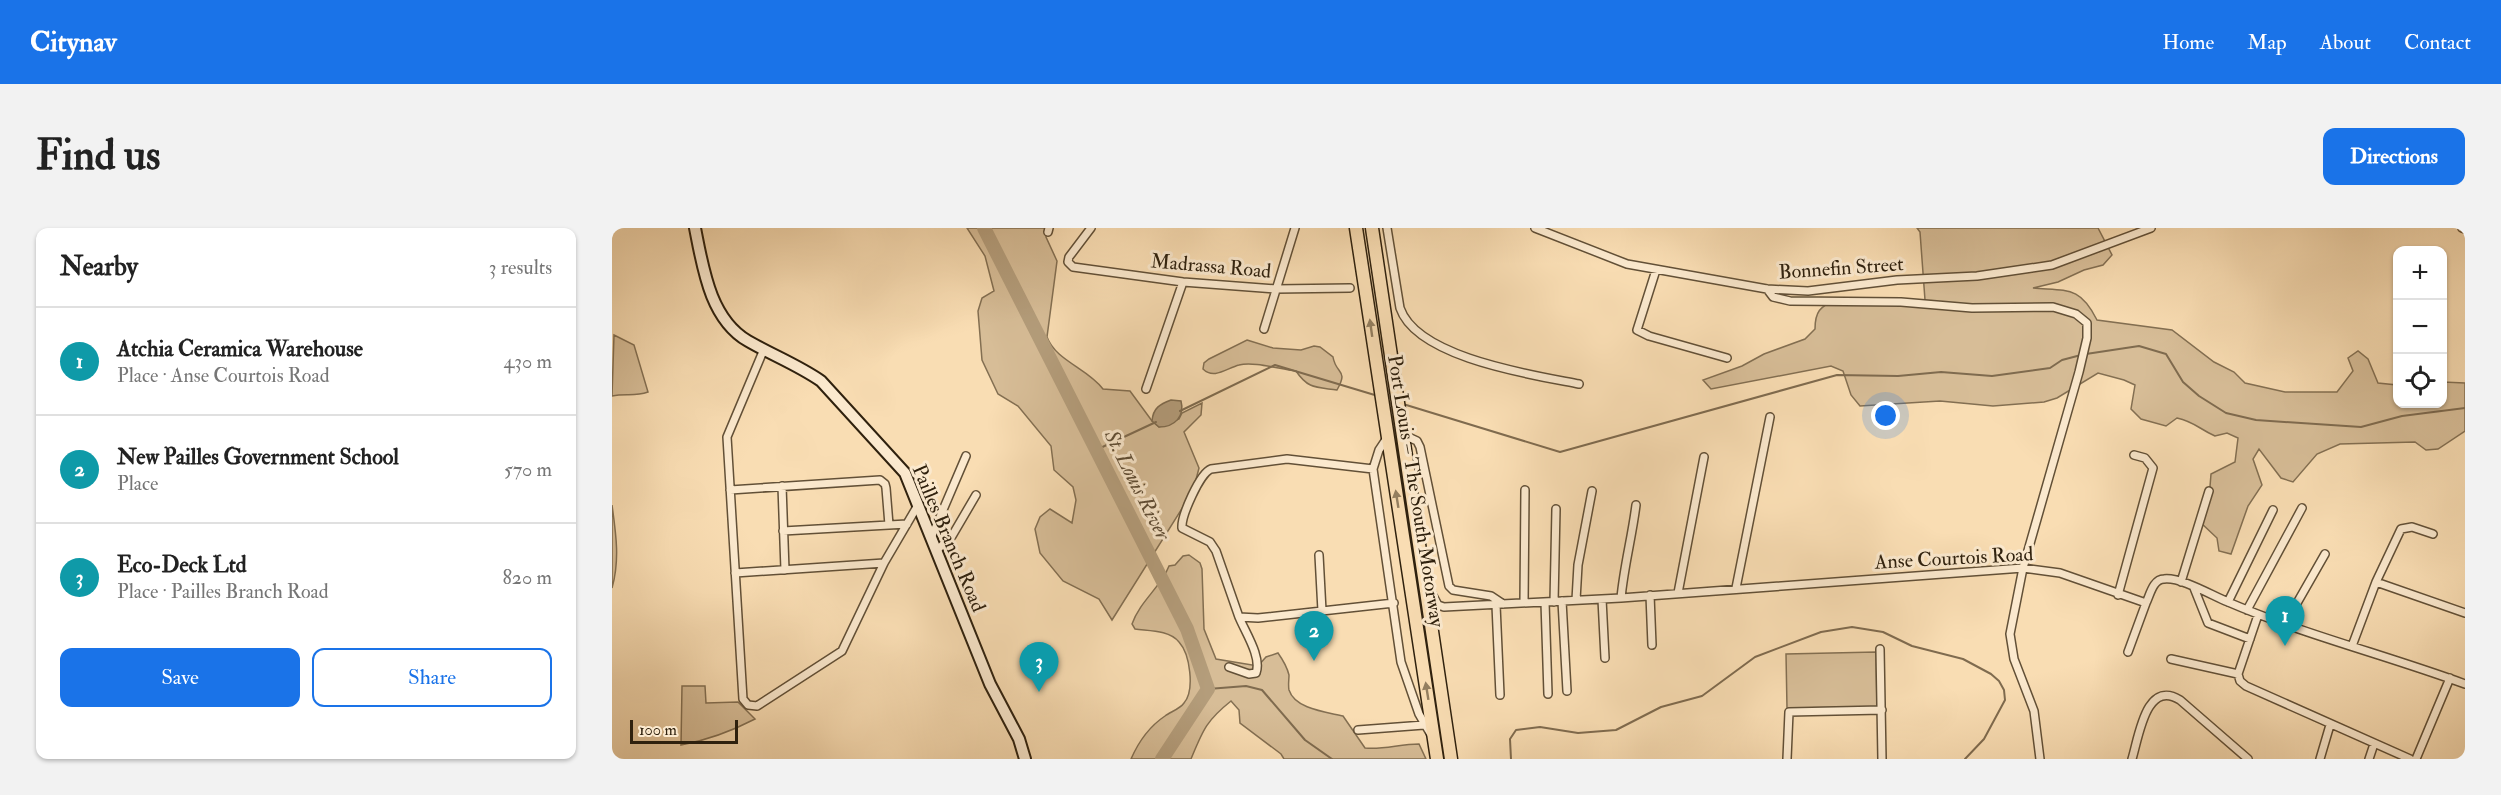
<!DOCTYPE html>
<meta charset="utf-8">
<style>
:root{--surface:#fff;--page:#f2f2f2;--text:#222;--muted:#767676;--line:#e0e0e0;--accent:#1a73e8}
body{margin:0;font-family:"IM FELL Double Pica",serif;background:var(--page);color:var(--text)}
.controls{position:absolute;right:18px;top:18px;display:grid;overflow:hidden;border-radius:12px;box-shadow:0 2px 4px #0004}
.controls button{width:54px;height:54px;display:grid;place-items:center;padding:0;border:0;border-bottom:2px solid var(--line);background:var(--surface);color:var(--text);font:30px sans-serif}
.scale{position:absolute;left:18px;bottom:15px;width:108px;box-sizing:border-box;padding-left:6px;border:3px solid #2f210e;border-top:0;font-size:16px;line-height:21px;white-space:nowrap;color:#2f210e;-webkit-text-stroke:4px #fbe9ce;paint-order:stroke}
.you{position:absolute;left:1274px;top:188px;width:21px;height:21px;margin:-15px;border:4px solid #fff;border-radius:50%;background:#1a73e8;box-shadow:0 0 0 9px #1a73e833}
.badge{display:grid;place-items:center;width:39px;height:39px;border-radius:50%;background:var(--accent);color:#fff;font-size:20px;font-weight:700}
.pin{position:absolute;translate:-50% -50px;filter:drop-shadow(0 2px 3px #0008)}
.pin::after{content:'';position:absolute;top:32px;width:21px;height:18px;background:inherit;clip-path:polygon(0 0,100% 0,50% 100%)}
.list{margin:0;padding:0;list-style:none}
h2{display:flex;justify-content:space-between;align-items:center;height:78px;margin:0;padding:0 24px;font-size:26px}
h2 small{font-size:20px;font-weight:400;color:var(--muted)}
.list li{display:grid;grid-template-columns:39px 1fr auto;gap:18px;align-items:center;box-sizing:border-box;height:108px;padding:0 24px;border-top:2px solid var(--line)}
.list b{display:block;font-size:22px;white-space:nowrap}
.list p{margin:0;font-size:20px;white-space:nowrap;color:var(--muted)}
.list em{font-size:20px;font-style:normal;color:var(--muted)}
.actions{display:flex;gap:12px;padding:18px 24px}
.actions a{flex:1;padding:14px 0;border:2px solid var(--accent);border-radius:12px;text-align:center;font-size:21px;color:var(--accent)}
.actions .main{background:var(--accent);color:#fff}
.icon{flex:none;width:33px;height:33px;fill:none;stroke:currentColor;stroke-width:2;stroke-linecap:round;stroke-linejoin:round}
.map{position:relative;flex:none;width:1853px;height:531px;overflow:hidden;border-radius:12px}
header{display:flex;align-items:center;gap:36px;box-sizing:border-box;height:84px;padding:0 30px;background:var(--accent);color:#fff}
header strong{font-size:28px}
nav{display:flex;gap:33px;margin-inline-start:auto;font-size:21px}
.intro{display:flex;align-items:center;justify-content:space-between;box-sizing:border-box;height:144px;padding:0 36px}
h1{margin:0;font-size:42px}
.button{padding:15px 27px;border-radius:12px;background:var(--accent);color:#fff;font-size:21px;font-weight:700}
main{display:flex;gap:36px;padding:0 36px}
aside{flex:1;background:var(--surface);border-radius:12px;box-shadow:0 2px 4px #0004}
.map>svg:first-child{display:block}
</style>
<header>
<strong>Citynav</strong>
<nav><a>Home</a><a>Map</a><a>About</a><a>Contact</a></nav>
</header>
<div class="intro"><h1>Find us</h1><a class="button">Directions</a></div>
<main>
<aside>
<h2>Nearby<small>3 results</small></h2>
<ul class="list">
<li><span class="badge" style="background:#0f9aa8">1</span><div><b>Atchia Ceramica Warehouse</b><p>Place · Anse Courtois Road</p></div><em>430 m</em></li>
<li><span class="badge" style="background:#0f9aa8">2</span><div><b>New Pailles Government School</b><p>Place</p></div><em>570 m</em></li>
<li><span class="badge" style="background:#0f9aa8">3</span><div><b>Eco-Deck Ltd</b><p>Place · Pailles Branch Road</p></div><em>820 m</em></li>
</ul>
<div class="actions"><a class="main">Save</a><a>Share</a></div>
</aside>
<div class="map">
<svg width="1853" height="531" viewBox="0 0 1853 531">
<rect width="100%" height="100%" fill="#f9ddb3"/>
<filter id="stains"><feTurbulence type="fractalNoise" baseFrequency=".00333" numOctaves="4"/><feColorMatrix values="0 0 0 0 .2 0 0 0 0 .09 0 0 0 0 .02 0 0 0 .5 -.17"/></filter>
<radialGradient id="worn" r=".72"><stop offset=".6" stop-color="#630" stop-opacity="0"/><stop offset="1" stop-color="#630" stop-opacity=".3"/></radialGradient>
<!-- green -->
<path fill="#d7bd97" stroke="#836f52" stroke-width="1.5" d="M355,0H434V9L445,33L435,109C444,133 475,140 491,161L518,163L540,193L547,199L567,191L570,185L590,175L589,187L572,204L587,240L581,263L500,392L487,371L451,353L428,325L423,301L428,289L438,281L460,295L464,272L461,259L442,242L439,218L406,178L386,166L370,132L366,83L370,70L382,63L373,28Z
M1305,0H1486L1500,27L1491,37L1472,42L1446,54L1421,60C1456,63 1468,58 1485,92L1560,102L1602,134L1622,144L1633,155L1673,164H1725L1741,143L1736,130L1746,123L1756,131L1766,155L1785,157L1786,176H1830L1831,154L1853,155V203L1826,221L1814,222L1803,214L1728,216L1705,226L1681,254L1669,250L1647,221L1641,231L1650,257L1636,278L1619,326L1607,323L1605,310L1587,293L1597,271L1599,246L1623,234L1626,210L1615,205L1603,208C1587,201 1583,194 1565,190L1554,198L1529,191L1519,181L1523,157L1512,152L1486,145L1445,170L1432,174L1381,178L1328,173L1248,178L1239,167L1231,143L1219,138L1099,161L1091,152L1130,138L1152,126L1193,111L1203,101C1203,84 1208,78 1223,73L1313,72L1308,4Z
M2,107L22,117L36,164C22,169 14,165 0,168Z
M635,112L661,120L689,122L702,118L708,119L721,129C724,147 737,141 725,162C704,159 696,161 684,143C667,141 641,133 627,137C615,140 602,152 591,141L592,135L597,131Z
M0,277C4,306 8,332 0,360Z
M577,327L588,335L590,341L592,401L604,431L646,438L654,429L666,425C671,432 675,439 677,447C677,452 676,457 677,462C683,481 714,484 731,488L753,520C771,522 788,516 807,516L814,531H672L669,526L628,495L627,482L619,473C594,493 591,502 579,531H519C526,515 538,498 553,488C558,484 568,481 572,475C583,462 578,426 567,414C557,402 537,403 523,401L520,396C528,373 549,359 557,338L563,337L571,328Z
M1264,424L1265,479L1175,480L1174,426Z
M70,458H93L94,475L126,474L143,491C118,504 96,512 69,517Z"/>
<!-- water -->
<path fill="#b49d7b" stroke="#7f6b4f" stroke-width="1.5" d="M559,172L569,173C573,188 563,199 547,199L540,193C541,180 548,176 559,172Z"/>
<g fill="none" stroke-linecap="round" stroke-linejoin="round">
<!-- stream -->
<path stroke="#7f6b4f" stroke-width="2" d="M1474,126L1527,118L1554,126L1571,154L1587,168L1614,185L1644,192L1749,199L1790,188L1853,180
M791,176L948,224L1225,147L1286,148L1329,144L1380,148L1438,140L1450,132L1469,127
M568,183L663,137L766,168
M484,222L544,194
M596,461L634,458L650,462L693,512L720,531
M899,531L898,511L904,502L928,499L966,505L1004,502L1049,479L1090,468L1143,429L1209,404L1240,399L1271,404L1300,418L1351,431L1379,446L1387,453L1392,462L1393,472L1372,511L1353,531"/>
<!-- river -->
<path stroke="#b49d7b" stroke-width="14" d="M372,0L575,401L596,461L550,531"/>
<!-- minor casing -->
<g stroke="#625037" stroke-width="10">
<path id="minor" d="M479,0L457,29L456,34L461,39L571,54L664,61L738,60
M775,0L788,80C805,130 921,147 967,156
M923,0L1015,36L1155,61L1196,63L1285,52L1365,48L1440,37L1539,0
M1850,0L1853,1
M436,4L437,0
M1044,42L1025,102L1037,108L1115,130
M1155,61L1161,69L1178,73L1289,74L1360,80L1441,79L1464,86L1475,95V110L1467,144L1411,340L1398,406L1402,431L1422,483L1428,531
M652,101L683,0
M152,121L115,209L131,471L136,477L145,478L230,423L272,335L306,277
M534,161L571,54
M792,207L805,213L808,219L837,358L841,362L879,368L891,376
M775,210L767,222L761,241L789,434L807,486L818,505
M761,241L675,231L599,241C588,245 569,288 570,300L598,314L604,323L627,389L646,390L782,375
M170,258L173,342
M118,262L268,252L273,256L274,260L277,297L295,296
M171,303L277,297
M319,310L354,228
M324,323L340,308L364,267
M707,327L710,383
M123,345L272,335
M1569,354L1597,263
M1764,354L1853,385
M1124,360L1158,189
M1582,360L1596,395L1638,411
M819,364L826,377L832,379
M1066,365L1092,229
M1038,367L1040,417
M1506,367L1541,240L1533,230L1522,227
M1009,370C1012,338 1020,309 1024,277
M990,371L993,430
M964,372L966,337L980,263
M950,373L955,463
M933,374L936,466
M942,374L944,281
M1616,374L1661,282
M912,375L913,262
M884,377L888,467
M832,379L1009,370L1411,340L1448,345L1534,375C1538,367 1541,351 1552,351C1569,349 1599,367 1616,374C1693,407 1774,427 1853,456
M1635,382L1690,280
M1646,387L1626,446L1628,453L1634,458L1798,531
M1673,396L1713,326
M1740,418L1764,354L1789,301L1800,299L1821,306
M1268,421L1270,531
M1516,424L1534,375
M1559,431L1626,446
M617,439L637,446L644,445C650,429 633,404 627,389
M746,502L812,497
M1175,531L1177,484L1270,482
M1520,531C1527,508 1534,451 1568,472L1636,531
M1708,531L1718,497
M1757,531L1762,516
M1804,531L1838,450"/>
</g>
<!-- secondary casing -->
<g stroke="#2f210e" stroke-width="14">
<path id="secondary" d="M83,0C91,40 98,91 136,113C160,127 186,137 209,153L293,245L378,456L407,511L413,531"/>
</g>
<!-- trunk casing -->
<g stroke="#2f210e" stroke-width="15">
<path id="trunk" d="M744,0L825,531
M760,0L839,531"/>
</g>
<!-- minor -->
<use href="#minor" stroke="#fbe9ce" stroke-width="7"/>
<!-- secondary -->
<use href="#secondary" stroke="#fbe9ce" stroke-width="10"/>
<!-- trunk -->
<use href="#trunk" stroke="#f9ddb3" stroke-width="12"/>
</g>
<!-- one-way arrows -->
<defs><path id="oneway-solid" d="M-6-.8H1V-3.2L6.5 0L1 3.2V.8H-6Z" transform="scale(1.5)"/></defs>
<g fill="#947f60">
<use href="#oneway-solid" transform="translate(759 100) rotate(-98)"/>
<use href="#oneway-solid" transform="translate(785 271) rotate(-99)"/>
<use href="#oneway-solid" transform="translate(815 463) rotate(-99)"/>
</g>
<g text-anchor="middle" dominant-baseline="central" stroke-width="6" stroke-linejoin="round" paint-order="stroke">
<!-- street labels -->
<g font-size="20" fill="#2f210e" stroke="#fbe9ce">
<text transform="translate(599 38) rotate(5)">Madrassa Road</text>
<text transform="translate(1229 40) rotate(-4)">Bonnefin Street</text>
<text transform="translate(804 263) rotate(81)">Port Louis – The South Motorway</text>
<text transform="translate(337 310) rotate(67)">Pailles Branch Road</text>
<text transform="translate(1342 330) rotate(-3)">Anse Courtois Road</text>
</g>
<!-- water labels -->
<g font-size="21" font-style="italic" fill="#5e4c34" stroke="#fbe9ce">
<text transform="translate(525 257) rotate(63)">St. Louis River</text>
</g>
</g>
<rect width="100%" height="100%" filter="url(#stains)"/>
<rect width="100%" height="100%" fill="url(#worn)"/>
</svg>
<div class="controls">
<button>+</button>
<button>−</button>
<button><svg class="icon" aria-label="locate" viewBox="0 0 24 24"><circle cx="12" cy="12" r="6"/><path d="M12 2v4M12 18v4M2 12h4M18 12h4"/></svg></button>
</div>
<div class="scale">100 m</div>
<div class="you"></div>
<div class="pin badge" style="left:1673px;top:418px;background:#0f9aa8">1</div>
<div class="pin badge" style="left:702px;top:433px;background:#0f9aa8">2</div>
<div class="pin badge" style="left:427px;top:464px;background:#0f9aa8">3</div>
</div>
</main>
